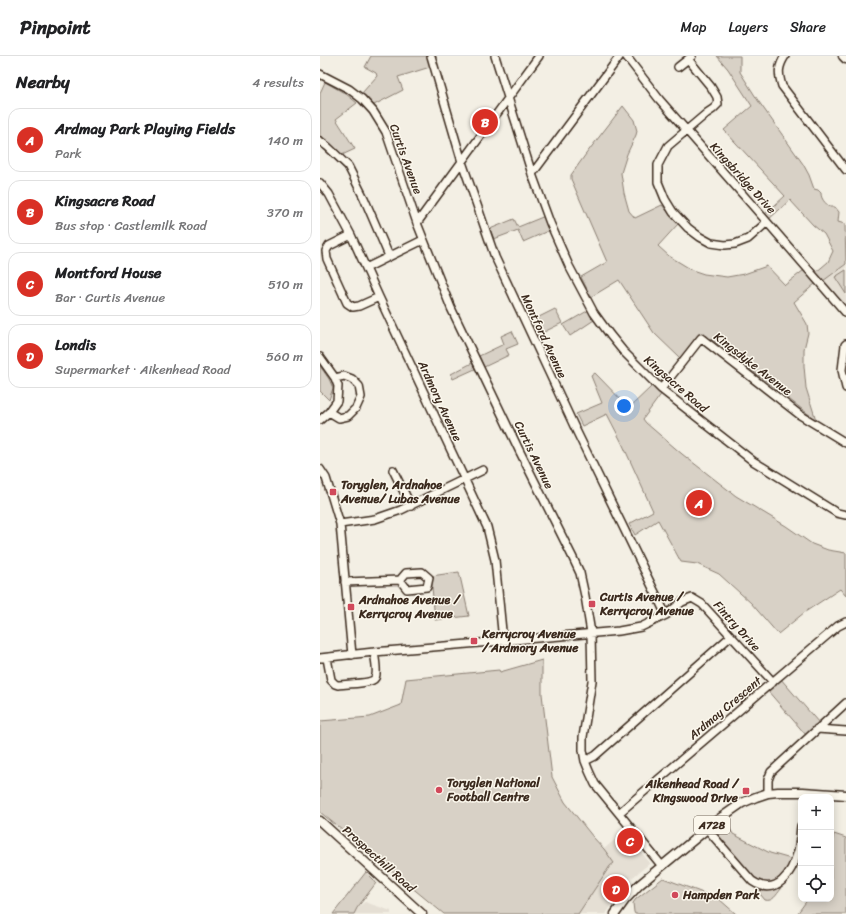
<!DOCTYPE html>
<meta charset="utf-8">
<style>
:root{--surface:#fff;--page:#f6f6f6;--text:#202124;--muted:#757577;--line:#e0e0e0;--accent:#d93025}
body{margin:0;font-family:Sriracha,sans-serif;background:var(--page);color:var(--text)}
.controls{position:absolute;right:12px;bottom:12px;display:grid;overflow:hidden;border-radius:8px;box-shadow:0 2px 10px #0003}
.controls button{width:36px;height:36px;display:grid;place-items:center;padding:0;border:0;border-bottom:1px solid var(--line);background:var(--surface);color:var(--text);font:20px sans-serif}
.you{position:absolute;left:304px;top:350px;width:14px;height:14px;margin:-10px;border:3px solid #fff;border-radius:50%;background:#1a73e8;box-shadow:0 0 0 6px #1a73e833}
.badge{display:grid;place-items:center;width:26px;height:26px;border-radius:50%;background:var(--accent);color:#fff;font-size:13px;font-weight:700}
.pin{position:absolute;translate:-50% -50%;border:2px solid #fff;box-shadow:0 1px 4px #0006}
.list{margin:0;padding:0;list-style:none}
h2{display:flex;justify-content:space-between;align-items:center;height:52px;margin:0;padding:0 16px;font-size:17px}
h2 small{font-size:13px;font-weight:400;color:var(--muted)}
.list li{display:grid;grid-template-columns:26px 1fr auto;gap:12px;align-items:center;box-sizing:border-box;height:64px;margin:0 8px 8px;padding:0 8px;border:1px solid var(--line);border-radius:12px}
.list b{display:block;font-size:15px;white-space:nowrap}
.list p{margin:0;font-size:13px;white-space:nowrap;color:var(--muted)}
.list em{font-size:13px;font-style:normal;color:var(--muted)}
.icon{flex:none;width:22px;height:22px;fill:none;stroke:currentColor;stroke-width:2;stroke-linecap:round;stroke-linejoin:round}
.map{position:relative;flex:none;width:526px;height:858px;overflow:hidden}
header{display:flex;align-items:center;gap:24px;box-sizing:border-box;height:56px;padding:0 20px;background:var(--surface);border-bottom:1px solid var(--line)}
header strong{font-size:19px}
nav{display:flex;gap:22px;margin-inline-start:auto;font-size:14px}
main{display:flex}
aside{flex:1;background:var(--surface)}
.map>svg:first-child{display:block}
</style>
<header>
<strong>Pinpoint</strong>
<nav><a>Map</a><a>Layers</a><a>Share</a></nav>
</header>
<main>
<aside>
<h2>Nearby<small>4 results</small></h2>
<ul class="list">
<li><span class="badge">A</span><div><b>Ardmay Park Playing Fields</b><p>Park</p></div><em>140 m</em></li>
<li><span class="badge">B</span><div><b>Kingsacre Road</b><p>Bus stop · Castlemilk Road</p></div><em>370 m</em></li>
<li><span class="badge">C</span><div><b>Montford House</b><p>Bar · Curtis Avenue</p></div><em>510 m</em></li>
<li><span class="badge">D</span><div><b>Londis</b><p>Supermarket · Aikenhead Road</p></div><em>560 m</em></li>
</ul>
</aside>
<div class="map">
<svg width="526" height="858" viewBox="0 0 526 858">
<rect width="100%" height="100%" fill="#f3efe4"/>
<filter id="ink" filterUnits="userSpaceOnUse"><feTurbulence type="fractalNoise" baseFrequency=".025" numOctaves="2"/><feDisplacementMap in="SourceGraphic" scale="8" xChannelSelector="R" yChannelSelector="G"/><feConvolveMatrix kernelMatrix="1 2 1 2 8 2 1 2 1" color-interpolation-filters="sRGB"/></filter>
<g filter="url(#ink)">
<!-- built -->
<path fill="#e5dfd4" d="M526,208V250L503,225Z
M304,776L330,807L313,821L310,822L309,826L302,834L286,858H258L290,810L294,807L284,793Z
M45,846L71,855V858H34L37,852Z"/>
<!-- green -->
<path fill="#d8d1c6" stroke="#8a7e72" d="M51,0H107L110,11L78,21L83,34L54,49L42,37L57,20L56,17L45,11Z
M397,0H420V16L439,46L483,108L489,119L494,133L498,134L501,137C501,143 505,147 510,151H515L519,156L518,166L525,168L526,208L503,225L495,217L508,206L513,195L504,178L493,169L470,144L448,164L444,159L465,140L404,74L432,50L408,13Z
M5,26L26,38L37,47L16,63L35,93L22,99L9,86L0,80V37Z
M303,50L314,64L317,75L316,79L307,98L301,117L304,137L309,155L315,162L342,149L358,168L338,190L349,200L372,214L384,218L407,221L424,218L447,210L465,229L484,214L496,227L474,246L487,268L488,277L484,293V310L486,332L496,364L382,276L361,303L334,277L299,224L271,241L261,221L287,206L251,123V119L266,98Z
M225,160L230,174L203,186L198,174L174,183L170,173L194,163L198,171Z
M526,214V238L515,221Z
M235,253L242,267L216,280L209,266Z
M269,254L274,264L250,280L243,269Z
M192,275L198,288L186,293L189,299L164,311L159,300L184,288L181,280Z
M152,307L155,313L133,323L131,318Z
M0,310L9,323L13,332L9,344L0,335Z
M275,317L309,352L332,330L342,337L323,363L326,367L362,398L416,440L466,470L492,488L508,494L526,497V540L520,533L485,556L458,578L431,547L399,518L377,508L361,506L338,464L315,479L309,468L333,455L302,387L287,358L262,370L256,358L282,347L271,320Z
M139,516L149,560L115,564L111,520Z
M222,604V638L232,721L245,746L273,781L284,793L294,807L290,810L258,858H124L0,756V665L50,661L81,649L86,623L179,614L180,616Z
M460,622L499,667L486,679L447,634Z
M407,767L413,778L450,797L471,803C465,821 451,836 433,821L398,779L399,774Z
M514,778L526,782V858H477L488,843H511V791Z
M46,816L54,824L56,827L37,852L34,858H13Z
M343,822L399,843L416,858H315L314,856L313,847L316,843Z
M437,832C445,835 452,835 459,832L461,833C456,839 453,846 445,844L436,833Z"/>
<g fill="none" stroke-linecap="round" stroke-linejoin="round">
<!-- minor casing -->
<g stroke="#3b2a1e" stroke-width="10">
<path id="minor" d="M111,0L142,106L175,201L254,370L346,559
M175,0L212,118L230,167L249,210L274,257L290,279L303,295L341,333L433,405L517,457L526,459
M306,0L339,43L447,166L526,257
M465,0C458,11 458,17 462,30L526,114
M368,3L391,31L397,41L398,48L393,53L387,57L348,90L338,109V126L345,143L353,156L368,172L380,181L391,187L405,189L415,188L428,183L447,166
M358,11L372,0
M0,18L29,33L42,43L53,55L66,76L97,167L131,252L199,394L252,500L260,517L265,540L271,577L272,625L263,681V694L265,705L269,715L275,728L342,810
M0,85L8,91L28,110L44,142L69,200
M212,118L300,0
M0,127L9,138L31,179L59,241L167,471L175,504L183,585
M97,167L219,0
M31,179L9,190L6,195L7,203L27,247L33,251L39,250L59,241
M46,212L103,184
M526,288L525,289L522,314L526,332
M0,301L15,322L18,330L17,345L9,356L0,364
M341,333L381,282L480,359L526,387
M9,356L19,362L28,360L36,352L41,341L39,330L32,323L24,320L15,322
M0,413L6,422L20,468L32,599
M73,414L91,450
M20,468L55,463L81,454L163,414
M25,526L80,524L86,517L102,516L109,522L107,531L87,533L80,524
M0,602L54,596L299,575L321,571L346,559L362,546L372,542L382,548L453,626
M7,602L11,624L15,628L18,629C25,628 52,628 55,622C58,617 55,602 54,596
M497,673L526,675
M265,705L275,700L411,580
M448,737V724L451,716L526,647
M299,757L518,570L526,566
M387,773L432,825C457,842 472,817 478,795C480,787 480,778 481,770"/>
</g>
<!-- major casing -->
<g stroke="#3b2a1e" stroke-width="11">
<path id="major" d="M523,0L526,3
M0,765L102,858
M295,858L305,844L319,829L399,763L422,747L436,741L448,737L458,736H483L526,739"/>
</g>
<!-- minor -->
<use href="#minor" stroke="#fbf7ec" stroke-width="7"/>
<!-- major -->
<use href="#major" stroke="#fbf7ec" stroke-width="8"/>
</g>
</g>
<!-- markers -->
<g fill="#d1495b" stroke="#fbf7ec" stroke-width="1.5">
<rect x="9" y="432" width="8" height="8" rx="2"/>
<rect x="268" y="544" width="8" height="8" rx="2"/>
<rect x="27" y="547" width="8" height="8" rx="2"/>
<rect x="150" y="581" width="8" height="8" rx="2"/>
<circle cx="119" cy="734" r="4"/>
<rect x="422" y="731" width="8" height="8" rx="2"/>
<circle cx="355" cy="839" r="4"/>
</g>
<g text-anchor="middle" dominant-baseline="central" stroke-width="3" stroke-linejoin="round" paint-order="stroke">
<!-- shield labels -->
<rect fill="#fbf7ec" stroke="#75685c" stroke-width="1" x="374" y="760" width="36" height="18" rx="3"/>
<g font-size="11" font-weight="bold" fill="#3b2a1e">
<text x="392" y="769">A728</text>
</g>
<!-- street labels -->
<g font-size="12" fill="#3b2a1e" stroke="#fbf7ec">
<text transform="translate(86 103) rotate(70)">Curtis Avenue</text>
<text transform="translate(423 122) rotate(48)">Kingsbridge Drive</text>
<text transform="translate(224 280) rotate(65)">Montford Avenue</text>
<text transform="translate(433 308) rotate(38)">Kingsdyke Avenue</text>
<text transform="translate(356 328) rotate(41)">Kingsacre Road</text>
<text transform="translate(120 345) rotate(65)">Ardmory Avenue</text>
<text transform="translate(214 399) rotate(64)">Curtis Avenue</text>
<text transform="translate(417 570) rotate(48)">Fintry Drive</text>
<text transform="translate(405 652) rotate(-40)">Ardmay Crescent</text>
<text transform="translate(59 803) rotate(42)">Prospecthill Road</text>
</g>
<!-- poi labels -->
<g font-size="12" font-weight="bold" fill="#3b2a1e" stroke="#fbf7ec" text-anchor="start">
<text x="21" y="429">Toryglen, Ardnahoe<tspan x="21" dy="14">Avenue/ Lubas Avenue</tspan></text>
<text x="280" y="541">Curtis Avenue /<tspan x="280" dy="14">Kerrycroy Avenue</tspan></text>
<text x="39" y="544">Ardnahoe Avenue /<tspan x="39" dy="14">Kerrycroy Avenue</tspan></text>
<text x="162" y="578">Kerrycroy Avenue<tspan x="162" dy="14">/ Ardmory Avenue</tspan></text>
<text x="127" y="727">Toryglen National<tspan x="127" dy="14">Football Centre</tspan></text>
<text x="418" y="728" text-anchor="end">Aikenhead Road /<tspan x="418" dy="14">Kingswood Drive</tspan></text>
<text x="363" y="839">Hampden Park</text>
</g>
</g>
</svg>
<div class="controls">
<button>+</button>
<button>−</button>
<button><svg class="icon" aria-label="locate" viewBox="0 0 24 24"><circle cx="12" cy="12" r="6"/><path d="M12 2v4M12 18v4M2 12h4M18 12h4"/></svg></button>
</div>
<div class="you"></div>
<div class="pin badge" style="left:379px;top:447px">A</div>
<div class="pin badge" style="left:165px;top:66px">B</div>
<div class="pin badge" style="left:310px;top:785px">C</div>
<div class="pin badge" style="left:296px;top:833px">D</div>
</div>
</main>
